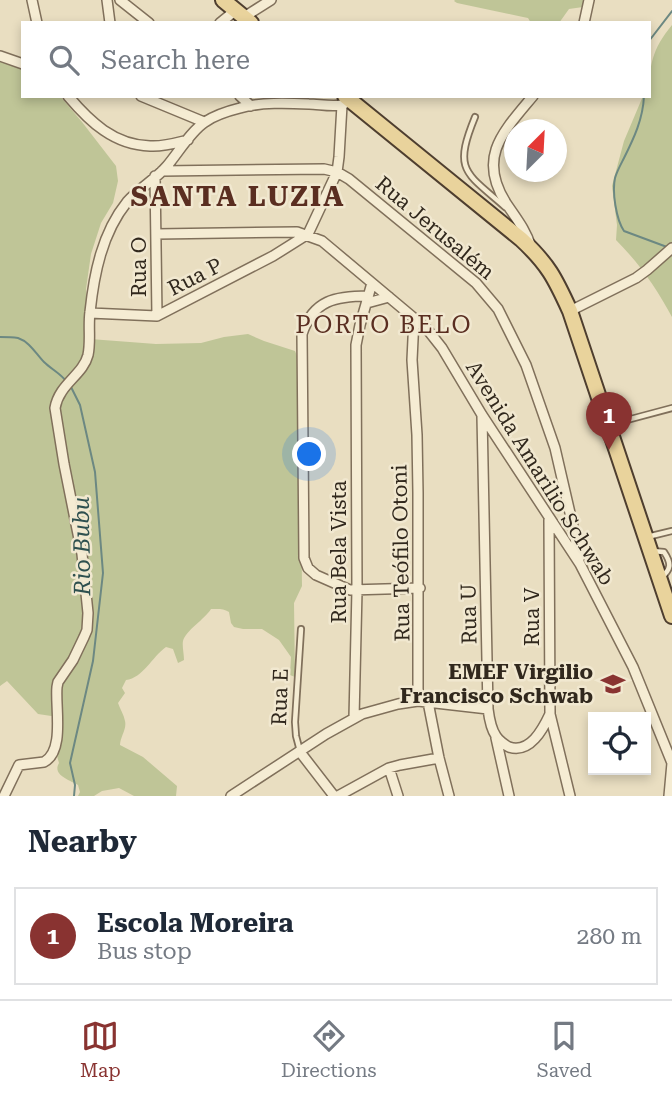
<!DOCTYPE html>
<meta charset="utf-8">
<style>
:root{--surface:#fff;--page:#f2f2f3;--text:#1f2937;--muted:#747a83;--line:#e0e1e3;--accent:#893331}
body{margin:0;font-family:"Roboto Serif",serif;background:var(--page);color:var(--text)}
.controls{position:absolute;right:21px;bottom:21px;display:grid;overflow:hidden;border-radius:0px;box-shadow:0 4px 10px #0003}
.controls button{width:63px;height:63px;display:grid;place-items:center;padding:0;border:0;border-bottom:2px solid var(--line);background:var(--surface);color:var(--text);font:35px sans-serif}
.compass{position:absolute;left:504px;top:119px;width:63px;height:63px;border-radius:50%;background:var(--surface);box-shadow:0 4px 10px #0003;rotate:24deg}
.you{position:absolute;left:310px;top:455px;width:24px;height:24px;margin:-18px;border:5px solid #fff;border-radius:50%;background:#1a73e8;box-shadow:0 0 0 10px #1a73e833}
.badge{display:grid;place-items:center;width:46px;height:46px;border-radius:50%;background:var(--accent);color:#fff;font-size:23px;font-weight:700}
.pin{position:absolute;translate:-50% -58px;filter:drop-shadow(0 2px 4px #0008)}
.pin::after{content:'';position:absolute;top:37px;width:24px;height:21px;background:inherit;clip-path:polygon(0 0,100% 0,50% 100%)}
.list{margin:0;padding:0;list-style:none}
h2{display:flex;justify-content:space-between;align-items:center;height:91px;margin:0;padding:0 28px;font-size:30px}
h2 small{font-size:23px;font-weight:400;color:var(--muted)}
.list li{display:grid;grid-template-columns:46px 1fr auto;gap:21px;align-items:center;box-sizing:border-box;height:98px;margin:0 14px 14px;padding:0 14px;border:2px solid var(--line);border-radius:0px}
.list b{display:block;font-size:26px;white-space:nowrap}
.list p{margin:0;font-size:23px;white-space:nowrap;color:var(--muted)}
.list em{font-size:23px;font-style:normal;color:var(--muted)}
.icon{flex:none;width:38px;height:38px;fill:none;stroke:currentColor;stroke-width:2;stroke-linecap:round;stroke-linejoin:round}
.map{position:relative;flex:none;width:672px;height:796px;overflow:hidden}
.search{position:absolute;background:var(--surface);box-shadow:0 4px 10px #0003;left:21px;right:21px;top:21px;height:77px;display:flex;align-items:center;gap:18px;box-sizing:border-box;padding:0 24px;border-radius:0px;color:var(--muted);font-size:26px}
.sheet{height:203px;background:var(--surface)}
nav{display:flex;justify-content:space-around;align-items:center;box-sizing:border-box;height:98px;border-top:2px solid var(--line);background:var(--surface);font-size:19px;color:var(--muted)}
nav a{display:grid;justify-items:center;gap:4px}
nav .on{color:var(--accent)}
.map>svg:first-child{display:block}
</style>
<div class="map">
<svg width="672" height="796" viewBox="0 0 672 796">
<rect width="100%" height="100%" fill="#e9dec1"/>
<!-- green -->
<path fill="#bfc597" d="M455,0H584L583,7L569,9L559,23H531L528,18L523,17L457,3L454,1Z
M672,25V317C657,289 639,263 616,240L617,225L612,186L624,141L643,96H649C649,66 652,49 672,25Z
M0,54L23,67V96H60L82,122L116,166L118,181L113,203L101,223L91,254L86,289L90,339L156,344L201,343L224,337L248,334L264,341L295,351L299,361L302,586L294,603L295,677L290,675L291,657L279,640L262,629H243L234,627L231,623L229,612C223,608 217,609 211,609C205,619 185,631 183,641C182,646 184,654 184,660L178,663L173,649L166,647C152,657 143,678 126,680L122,688L125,693L118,703C120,709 124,715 125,721C127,729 120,737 120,745L143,757L177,786L176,796H134L119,788L102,791L94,796H78L80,792L78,785C69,780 52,775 59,763L57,756L59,737L58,717L38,714L7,681L0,686Z"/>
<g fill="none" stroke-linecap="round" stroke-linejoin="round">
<!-- stream -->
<path stroke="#6c8882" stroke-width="2" d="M649,41L672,11
M644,96C643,119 634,138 624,158C621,164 617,171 615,178C612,192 616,219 624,231L667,247
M0,337C5,337 12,337 18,338C30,342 36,354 44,362C51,369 60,373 66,381
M70,385L80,405L95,472L103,573L93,661L70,763L75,785L74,796"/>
<!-- lane casing -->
<g stroke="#80705b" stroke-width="8">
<path id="lane" d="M475,117C453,171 465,172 505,207
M612,424L672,408
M647,537L672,531
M652,551L664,552C672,564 671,569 661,578
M300,751L296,736L295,722L301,629"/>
</g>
<!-- street casing -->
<g stroke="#80705b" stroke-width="12">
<path id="street" d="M32,0L37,23
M107,0L110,23
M120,0L149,23
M244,17L271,0
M220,23L236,10
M584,23L589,0
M0,56L23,64
M68,96C90,122 114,145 150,146C163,147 176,143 188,140
M141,96L204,122
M240,96L251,106
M162,171L324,169L337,172L349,179L476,283L498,309L526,365L555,448L573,526L579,560
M155,176L157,316
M157,234L297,232L322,241L427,329L442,348L482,415L580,564L633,667L672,763
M531,247C526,230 516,218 506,203C477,157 503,132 533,96
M368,296C336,296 313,300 302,334L304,558L308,568L316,575L350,590L420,588
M367,303L389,297
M570,311L636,278L647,270L672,248
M90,313L157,316L273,256L308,234L337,172L339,157L342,105
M414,318L412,360L417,435L418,493V701
M482,416L488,709C489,717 491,729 496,736C498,740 505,745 509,747C530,754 543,729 550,714
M549,520L550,714L570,796
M428,702L439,758L449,796
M354,718L357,590L356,345L360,325L372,283
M496,738L509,796
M300,752L334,796
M389,768L398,796
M4,796L19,765L44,762C65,751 55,707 57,687L58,682L73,660L84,637L87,630L88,613L82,554L64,464L55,408C59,384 83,375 88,355C91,341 88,326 90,312C94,274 102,233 127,202C139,188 155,180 167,166C178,153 191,131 205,122C215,115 228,111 240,108C261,102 287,103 309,104C318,104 331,107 341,105C344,105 347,102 350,100
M231,796L326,734L362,714L398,704L418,701L488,709
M338,796L389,768L400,765L439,758
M669,796L672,763"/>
</g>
<!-- primary casing -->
<g stroke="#4e3e2f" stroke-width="18">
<path id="primary" d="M223,0L251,23
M345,96L521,239C548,264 555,278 570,311L672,616"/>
</g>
<!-- lane -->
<use href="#lane" stroke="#f5ecd3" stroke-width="4.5"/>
<!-- street -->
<use href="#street" stroke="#f5ecd3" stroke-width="9"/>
<!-- primary -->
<use href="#primary" stroke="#e9d39c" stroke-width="14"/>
</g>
<!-- icons -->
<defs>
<g id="school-bare" transform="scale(1.89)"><path d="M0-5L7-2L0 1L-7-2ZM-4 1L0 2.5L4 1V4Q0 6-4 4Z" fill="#893331" stroke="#f1e8d0" stroke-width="2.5" paint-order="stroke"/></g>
</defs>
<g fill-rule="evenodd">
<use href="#school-bare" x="613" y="684"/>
</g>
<g text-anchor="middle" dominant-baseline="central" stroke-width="5" stroke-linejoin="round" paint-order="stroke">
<!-- street labels -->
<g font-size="21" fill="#31281d" stroke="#f1e8d0">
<text transform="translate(435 228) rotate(40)">Rua Jerusalém</text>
<text transform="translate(139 267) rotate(-90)">Rua O</text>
<text transform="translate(195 277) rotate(-27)">Rua P</text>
<text transform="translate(540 473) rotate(58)">Avenida Amarilio Schwab</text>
<text transform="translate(339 552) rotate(-90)">Rua Bela Vista</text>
<text transform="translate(401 553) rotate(-91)">Rua Teófilo Otoni</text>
<text transform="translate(469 614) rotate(-91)">Rua U</text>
<text transform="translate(532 617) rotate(-90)">Rua V</text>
<text transform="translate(280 697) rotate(-88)">Rua E</text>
</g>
<!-- poi labels -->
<g font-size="21" font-weight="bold" fill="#31281d" stroke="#f1e8d0" text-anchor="end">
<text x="593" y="672">EMEF Virgilio<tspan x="593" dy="24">Francisco Schwab</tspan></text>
</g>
<!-- water labels -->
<g font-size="23" font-style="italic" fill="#2e504f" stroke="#f1e8d0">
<text transform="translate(82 546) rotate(-91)">Rio Bubu</text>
</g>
<!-- quarter labels -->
<g font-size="24" letter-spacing="2" fill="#5a2e21" stroke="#f1e8d0">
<text x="384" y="325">PORTO BELO</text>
</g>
<!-- district labels -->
<g font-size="28" font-weight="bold" letter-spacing="2" fill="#5a2e21" stroke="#f1e8d0">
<text x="238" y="196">SANTA LUZIA</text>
</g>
</g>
</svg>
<div class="controls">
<button><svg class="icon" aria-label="locate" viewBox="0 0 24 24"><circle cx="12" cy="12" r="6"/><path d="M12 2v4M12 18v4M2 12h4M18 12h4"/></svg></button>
</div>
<svg class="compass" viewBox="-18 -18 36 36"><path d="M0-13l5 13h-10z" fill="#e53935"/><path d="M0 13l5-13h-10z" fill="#747a83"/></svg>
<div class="you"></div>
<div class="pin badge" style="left:609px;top:450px">1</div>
<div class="search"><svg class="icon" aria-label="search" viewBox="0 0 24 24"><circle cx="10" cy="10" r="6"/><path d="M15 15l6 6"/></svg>Search here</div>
</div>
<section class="sheet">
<h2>Nearby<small></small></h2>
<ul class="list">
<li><span class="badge">1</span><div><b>Escola Moreira</b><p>Bus stop</p></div><em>280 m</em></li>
</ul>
</section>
<nav>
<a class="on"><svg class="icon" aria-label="map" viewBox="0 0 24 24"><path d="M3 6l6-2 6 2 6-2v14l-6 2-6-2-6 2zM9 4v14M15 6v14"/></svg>Map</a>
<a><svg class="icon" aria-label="directions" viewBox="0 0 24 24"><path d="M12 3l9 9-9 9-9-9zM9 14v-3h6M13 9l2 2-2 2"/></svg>Directions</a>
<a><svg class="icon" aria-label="saved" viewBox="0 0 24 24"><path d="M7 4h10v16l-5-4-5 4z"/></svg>Saved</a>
</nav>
